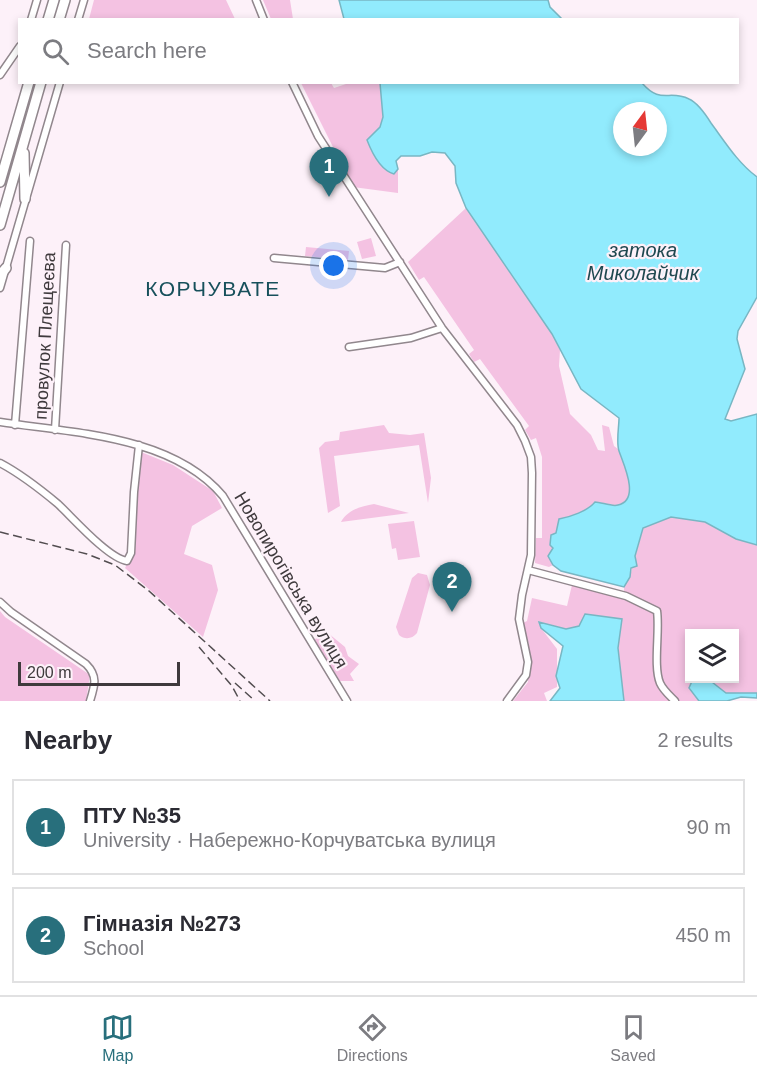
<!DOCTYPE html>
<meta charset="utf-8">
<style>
:root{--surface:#fff;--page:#f2f2f3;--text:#2b2b33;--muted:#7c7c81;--line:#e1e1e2;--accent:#286f7c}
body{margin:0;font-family:Arial,sans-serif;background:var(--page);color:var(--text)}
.controls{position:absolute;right:18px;bottom:18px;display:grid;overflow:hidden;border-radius:0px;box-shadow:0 3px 9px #0003}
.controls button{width:54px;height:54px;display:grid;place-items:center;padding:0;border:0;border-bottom:2px solid var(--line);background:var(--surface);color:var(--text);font:30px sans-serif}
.compass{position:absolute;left:613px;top:102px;width:54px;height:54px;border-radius:50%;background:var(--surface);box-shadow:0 3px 9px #0003;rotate:15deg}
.scale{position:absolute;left:18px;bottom:15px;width:162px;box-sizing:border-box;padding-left:6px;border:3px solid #3f3a3d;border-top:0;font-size:16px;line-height:21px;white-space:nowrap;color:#3f3a3d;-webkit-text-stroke:4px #fdf1f9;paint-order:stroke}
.you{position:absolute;left:334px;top:266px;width:21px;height:21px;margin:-15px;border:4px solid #fff;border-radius:50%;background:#1a73e8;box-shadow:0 0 0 9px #1a73e833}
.badge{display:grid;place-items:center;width:39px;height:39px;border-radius:50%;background:var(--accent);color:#fff;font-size:20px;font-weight:700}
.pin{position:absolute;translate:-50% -50px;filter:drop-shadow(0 2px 3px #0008)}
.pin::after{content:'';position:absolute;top:32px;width:21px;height:18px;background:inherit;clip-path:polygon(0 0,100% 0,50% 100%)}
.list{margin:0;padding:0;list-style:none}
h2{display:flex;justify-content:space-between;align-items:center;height:78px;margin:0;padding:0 24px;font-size:26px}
h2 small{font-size:20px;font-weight:400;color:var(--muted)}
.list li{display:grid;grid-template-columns:39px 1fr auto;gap:18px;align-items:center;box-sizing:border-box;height:96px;margin:0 12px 12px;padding:0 12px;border:2px solid var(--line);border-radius:0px}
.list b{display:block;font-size:22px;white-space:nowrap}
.list p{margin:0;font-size:20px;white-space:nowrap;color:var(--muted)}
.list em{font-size:20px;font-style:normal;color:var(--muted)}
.icon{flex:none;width:33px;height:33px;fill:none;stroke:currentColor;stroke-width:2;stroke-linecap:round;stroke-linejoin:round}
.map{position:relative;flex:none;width:757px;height:701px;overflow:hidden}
.search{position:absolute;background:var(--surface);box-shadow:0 3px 9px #0003;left:18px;right:18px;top:18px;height:66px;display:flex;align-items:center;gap:15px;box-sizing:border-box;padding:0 21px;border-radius:0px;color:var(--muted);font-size:22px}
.sheet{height:294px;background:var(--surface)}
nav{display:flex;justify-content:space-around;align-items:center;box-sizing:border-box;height:84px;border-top:2px solid var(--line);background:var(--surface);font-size:16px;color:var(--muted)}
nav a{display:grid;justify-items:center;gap:3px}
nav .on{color:var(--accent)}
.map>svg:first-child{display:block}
</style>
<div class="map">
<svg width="757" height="701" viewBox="0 0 757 701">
<rect width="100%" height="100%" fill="#fdf1f9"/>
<!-- green -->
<path fill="#f4c2e2" d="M94,0H226L235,19H89Z
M263,0H290L293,19H271Z
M301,83H331L334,88L349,83H380L383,117L380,127L398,159L396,161L398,169V193L353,187Z
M466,208L552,334L560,350L559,366L570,414L591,435L598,450L605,451L602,425L609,427L614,446L618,449L625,463L639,503L630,576L643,528L671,517L705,522L736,539L757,545V693H726L708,679L734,678V634H690V678L693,679L689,688L699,701H624L618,648L622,619L566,629L539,622L541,628L557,649V687L544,693L547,701H513L528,682L529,645L523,623L527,621L532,598L567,606L572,585L624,599V587L561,571L553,565L549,567L535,563L536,538H542V457L536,438L531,440L525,430L529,426L480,359L474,362L469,354L474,350L424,277L419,280L408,262Z
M371,238L376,256L362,259L357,242Z
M306,247L349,251L348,260L305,256Z
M384,425L389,433L410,435L424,433L431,478L428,503L419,445L334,456L340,506L328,513L319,448L325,442L339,440L340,432Z
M141,452L173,465L213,491L222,508L192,526L184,554L212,565L218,590L203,637L125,568L131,557Z
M374,504L409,513L341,522C347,510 362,506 374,504Z
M414,521L420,557L398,560L396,548L392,549L388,524Z
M418,573L427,575L430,585L417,633C412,639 405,640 399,635L396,627L412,578Z
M0,611L5,617L90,675L86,701H0Z
M328,633L345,647L348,656L359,664L350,674L354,681H340L315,642V639Z"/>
<!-- water -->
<path fill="#91ebfd" stroke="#78b6c3" stroke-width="1.5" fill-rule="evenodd" d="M339,0H548L550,7L562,19H344Z
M380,83H642C661,105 669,89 689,99C698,103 706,115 711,123C725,142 738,163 757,177V297L738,331L737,339L745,369L725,419L731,421L757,414V545L736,539L705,522L671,517L643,528L635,556L637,566L631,568L630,577L624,587L561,571L553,565L548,556L553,548L550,545L551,535L556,533L559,519C570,517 588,511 595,502C601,502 612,507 618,505C641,500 623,463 619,451C616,442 619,427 619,418L581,389L552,334L466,208L456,183L455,166L445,153L432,152L420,156H401L396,161L398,169L394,174C380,170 372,153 367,140L380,127L383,117ZM622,111H658V147H622Z
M585,614L622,619L618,648L624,701H550L560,688L556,676L563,646L541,628L539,622L566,629L579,626Z
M693,679H708L726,693H757V698L741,697L727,701H699L689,688Z"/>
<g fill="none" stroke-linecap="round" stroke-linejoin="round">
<!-- minor casing -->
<g stroke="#91878d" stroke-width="9">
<path id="minor" d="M256,0L264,20
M31,20L37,0
M78,20L84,0
M0,75L20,46
M292,82L318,136L442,328L517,425L525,441L531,457L532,473L531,555L522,595L519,619L528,662L526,675L507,701
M274,258L385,268L400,262
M0,288L60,82
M349,347L411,338L442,328
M0,422C72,433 172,435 223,496L347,701
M15,425L30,241
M55,430L66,245
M0,463C21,474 40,489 58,504C73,518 108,558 127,561L131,553L134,492L139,445
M528,570L626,596L657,611C660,631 653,666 660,683C663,690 670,696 675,701
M0,602L11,612L86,664C98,676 95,685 90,701"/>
</g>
<!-- trunk casing -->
<g stroke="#91878d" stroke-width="12">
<path id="trunk" d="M48,20L54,0
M59,20L65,0
M24,153L25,199
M0,182L29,82
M0,225L41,82
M0,275L6,268"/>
</g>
<!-- minor -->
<use href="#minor" stroke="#fff" stroke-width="6"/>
<!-- trunk -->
<use href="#trunk" stroke="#fff" stroke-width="9"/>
<!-- rail -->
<path stroke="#524d50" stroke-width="1.5" stroke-dasharray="9 4.5" stroke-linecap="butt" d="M0,532L87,554L115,565L149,591L270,701
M199,647L232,686L240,701
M235,683L255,701"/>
</g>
<g text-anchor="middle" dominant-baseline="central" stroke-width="4.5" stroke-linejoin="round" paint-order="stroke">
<!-- street labels -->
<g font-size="18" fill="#3f3a3d" stroke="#fdf1f9">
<text transform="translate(45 336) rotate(-87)">провулок Плещеєва</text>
<text transform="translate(291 580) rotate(59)">Новопирогівська вулиця</text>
</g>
<!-- water labels -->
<g font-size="20" font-style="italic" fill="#1f4850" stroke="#fdf1f9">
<text x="643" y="250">затока<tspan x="643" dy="23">Миколайчик</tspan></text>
</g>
<!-- quarter labels -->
<g font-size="21" letter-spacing="1.5" fill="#17505b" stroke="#fdf1f9">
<text x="213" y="288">КОРЧУВАТЕ</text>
</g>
</g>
</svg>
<div class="controls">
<button><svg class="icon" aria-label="layers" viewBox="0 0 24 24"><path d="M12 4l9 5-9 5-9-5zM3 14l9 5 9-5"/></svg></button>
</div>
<svg class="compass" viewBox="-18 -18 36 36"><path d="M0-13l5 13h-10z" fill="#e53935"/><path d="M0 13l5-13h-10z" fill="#7c7c81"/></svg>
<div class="scale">200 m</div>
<div class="you"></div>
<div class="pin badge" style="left:329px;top:197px">1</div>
<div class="pin badge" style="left:452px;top:612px">2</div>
<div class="search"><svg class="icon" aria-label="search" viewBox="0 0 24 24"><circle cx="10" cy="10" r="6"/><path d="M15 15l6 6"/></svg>Search here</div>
</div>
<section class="sheet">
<h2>Nearby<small>2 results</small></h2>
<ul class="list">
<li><span class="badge">1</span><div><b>ПТУ №35</b><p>University · Набережно-Корчуватська вулиця</p></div><em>90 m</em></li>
<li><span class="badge">2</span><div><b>Гімназія №273</b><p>School</p></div><em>450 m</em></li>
</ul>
</section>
<nav>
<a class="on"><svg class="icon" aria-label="map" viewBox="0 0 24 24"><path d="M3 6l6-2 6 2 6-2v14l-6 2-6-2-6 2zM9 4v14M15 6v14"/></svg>Map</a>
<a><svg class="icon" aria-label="directions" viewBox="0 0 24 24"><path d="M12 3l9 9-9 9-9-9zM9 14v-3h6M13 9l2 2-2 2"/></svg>Directions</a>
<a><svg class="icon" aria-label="saved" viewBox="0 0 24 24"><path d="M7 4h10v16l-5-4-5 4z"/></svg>Saved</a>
</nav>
